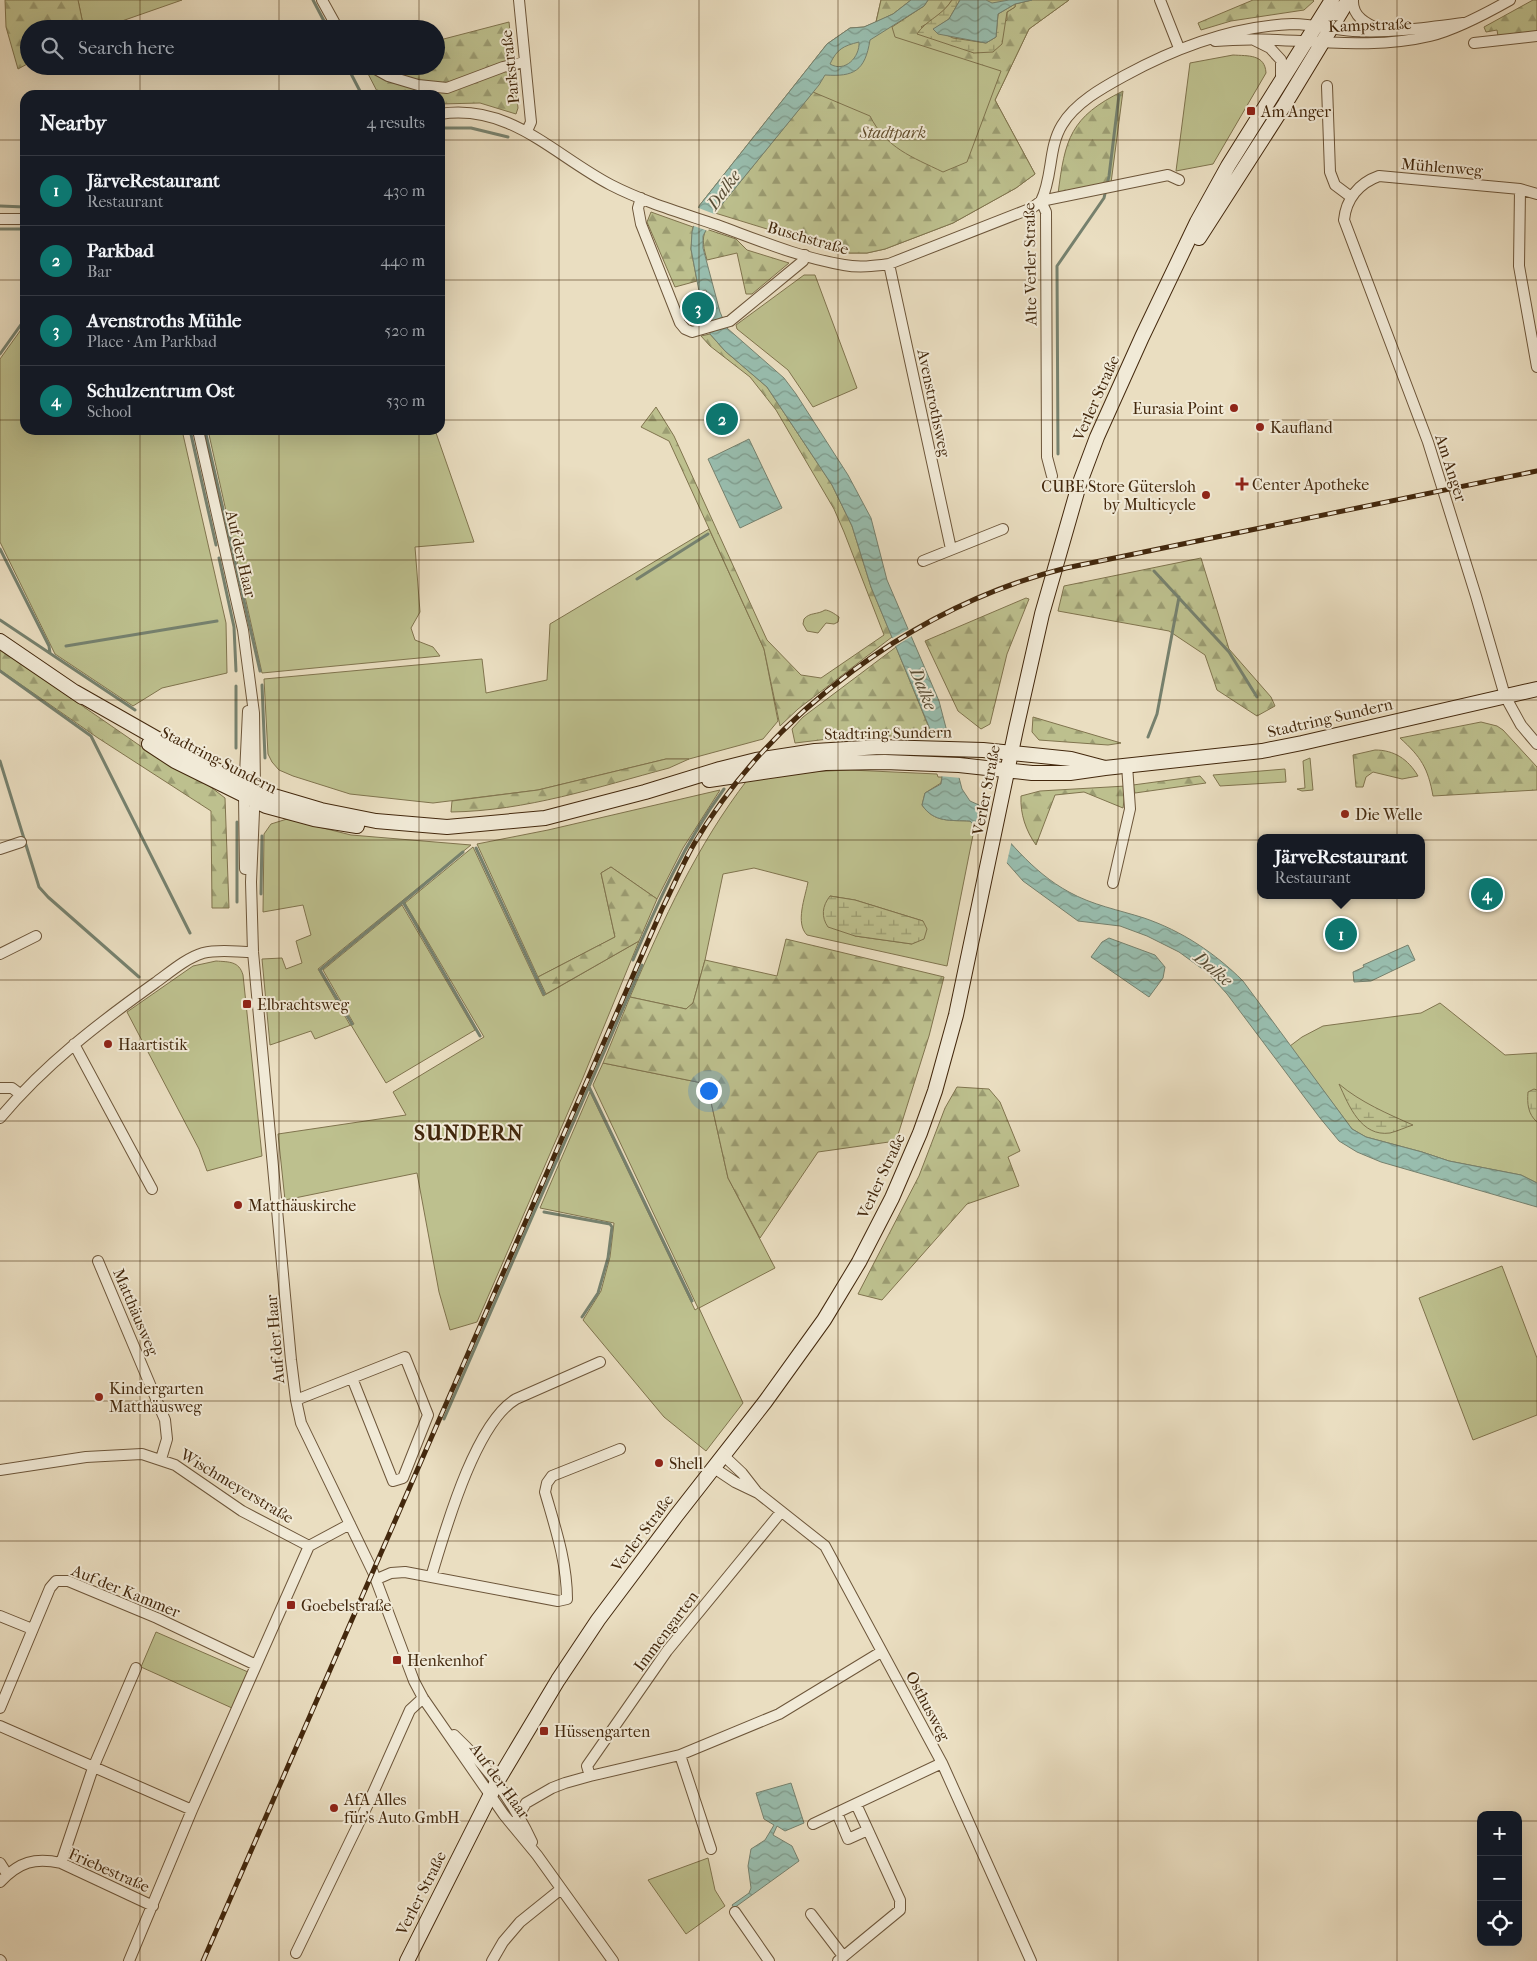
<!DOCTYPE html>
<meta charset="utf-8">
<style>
:root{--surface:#171b24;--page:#20242c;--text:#f1f3f6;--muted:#9ea1a6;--line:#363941;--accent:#0f766e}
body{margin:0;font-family:"IM FELL French Canon",serif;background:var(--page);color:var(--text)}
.controls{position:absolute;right:15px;bottom:15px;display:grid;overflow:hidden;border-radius:10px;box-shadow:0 5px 20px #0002}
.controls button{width:45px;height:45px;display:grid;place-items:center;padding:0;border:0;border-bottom:1px solid var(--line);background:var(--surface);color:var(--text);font:25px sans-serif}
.you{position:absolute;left:708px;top:1090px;width:18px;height:18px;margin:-12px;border:4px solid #fff;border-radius:50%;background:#1a73e8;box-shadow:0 0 0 8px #1a73e833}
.badge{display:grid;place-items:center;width:32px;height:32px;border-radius:50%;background:var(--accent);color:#fff;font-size:16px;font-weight:700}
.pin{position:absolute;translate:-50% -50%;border:2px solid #fff;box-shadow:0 1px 5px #0006}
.popup{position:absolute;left:1257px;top:834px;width:168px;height:65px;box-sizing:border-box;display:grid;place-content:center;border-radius:10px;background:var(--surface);filter:drop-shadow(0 1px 4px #0005);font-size:16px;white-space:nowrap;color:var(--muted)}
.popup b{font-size:19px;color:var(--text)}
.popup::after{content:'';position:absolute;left:50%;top:100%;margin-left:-10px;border:10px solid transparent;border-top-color:var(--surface)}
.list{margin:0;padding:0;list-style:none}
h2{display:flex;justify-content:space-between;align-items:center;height:65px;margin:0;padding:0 20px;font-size:21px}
h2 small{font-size:16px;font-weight:400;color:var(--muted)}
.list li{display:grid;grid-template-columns:32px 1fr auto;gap:15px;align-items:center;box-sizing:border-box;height:70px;padding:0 20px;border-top:1px solid var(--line)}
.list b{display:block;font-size:19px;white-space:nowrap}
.list p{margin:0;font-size:16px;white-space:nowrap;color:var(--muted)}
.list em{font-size:16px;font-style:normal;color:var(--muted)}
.icon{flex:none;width:28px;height:28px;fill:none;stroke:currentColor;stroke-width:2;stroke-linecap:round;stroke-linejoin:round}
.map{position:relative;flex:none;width:1537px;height:1961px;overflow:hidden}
.search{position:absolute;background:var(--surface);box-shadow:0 5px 20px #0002;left:20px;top:20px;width:425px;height:55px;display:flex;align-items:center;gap:12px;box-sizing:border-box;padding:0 18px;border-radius:28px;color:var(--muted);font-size:19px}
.panel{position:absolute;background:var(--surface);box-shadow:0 5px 20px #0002;left:20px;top:90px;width:425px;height:345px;border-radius:15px}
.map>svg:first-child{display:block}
</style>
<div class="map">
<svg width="1537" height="1961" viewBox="0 0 1537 1961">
<defs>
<pattern id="forest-firs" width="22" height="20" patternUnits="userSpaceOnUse" patternTransform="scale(1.25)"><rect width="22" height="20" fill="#bdc08e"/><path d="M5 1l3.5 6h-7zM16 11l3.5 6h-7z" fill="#9b9c72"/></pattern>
<pattern id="wetland-marsh" width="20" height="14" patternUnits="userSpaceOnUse" patternTransform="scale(1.25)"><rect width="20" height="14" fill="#bdc08e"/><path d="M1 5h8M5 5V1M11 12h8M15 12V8" fill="none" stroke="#9b9c72"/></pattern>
<pattern id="water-waves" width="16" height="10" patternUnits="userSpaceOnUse" patternTransform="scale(1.25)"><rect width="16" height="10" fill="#98bdae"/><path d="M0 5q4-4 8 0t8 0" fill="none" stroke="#7e9a8c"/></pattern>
</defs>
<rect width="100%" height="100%" fill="#eadec1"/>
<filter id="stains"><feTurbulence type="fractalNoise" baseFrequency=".004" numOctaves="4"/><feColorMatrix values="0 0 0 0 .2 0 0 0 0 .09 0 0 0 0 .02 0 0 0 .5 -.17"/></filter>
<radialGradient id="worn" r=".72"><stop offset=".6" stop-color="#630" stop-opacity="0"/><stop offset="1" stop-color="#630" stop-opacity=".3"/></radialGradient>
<!-- green -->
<path fill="#bdc08e" stroke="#80744e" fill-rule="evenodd" d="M78,0H182L99,29H84Z
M881,0H1069L1029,29L995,100L1035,174L1016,188L953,223L885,249L867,253H845L699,206L827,44L850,28L864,27L876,22Z
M1233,55C1248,56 1265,54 1266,73L1213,164L1176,171L1190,63Z
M804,275H815L857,388L813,407L788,370L737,329L736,325Z
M25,324V430H182L226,623L227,673L162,688L133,706L55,654L0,542V359Z
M208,430H435L474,542L415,547L420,612L411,628L415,640L433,647L440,656L262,673Z
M709,529L764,649L778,721L763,739L689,759H666L538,790L433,803L350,794L293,776L279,770L272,762L268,754L264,679L482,659L486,693L547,680L550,624Z
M825,610C829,610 835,614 839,617L838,622L834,624L826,623L818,633L807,631L803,624L804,619C810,612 817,615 825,610Z
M1310,758L1313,790L1302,791L1297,789L1305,788L1303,761Z
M1285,769L1286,782L1220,786L1213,775Z
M850,770L937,774L938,777H942L941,783L925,793L922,805C934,823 951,820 970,821L975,825L947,966L807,935C795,923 805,898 808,882L754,868L723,874L705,960L693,1003L686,1009L630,997C663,920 697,845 748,779L783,773ZM830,896L855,900L923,921L912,944L855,936Z
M720,790L683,848L657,899L611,867L601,873L615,937L538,977L477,844L548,830Z
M287,819L351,835L471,845L318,969L350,1025L354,1024L323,970L402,905L475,1030L386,1083L351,1025L315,1039L311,1031L270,1045L262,959L282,958L286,969L302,963L296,941L311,935L303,905L263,912L264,834L271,824Z
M473,847L543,996L639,941L582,1080L477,1322L450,1330L439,1292L417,1173L285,1200L278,1134L406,1115L393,1092L484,1037L405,903Z
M216,961C229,962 239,961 243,975L262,1156L207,1171L199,1149L127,1012L193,966Z
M1440,1003L1505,1055L1537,1053V1183L1521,1175L1449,1161L1422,1152L1366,1137L1352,1129L1290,1046L1302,1037L1323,1026L1421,1013Z
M603,1063L707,1084L728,1178L775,1268L699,1308L743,1403L706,1451L664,1417L583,1320L601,1291L610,1257L614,1223L540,1208L590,1092L695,1310L698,1308L593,1085Z
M1502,1266L1537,1358V1415L1473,1440L1419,1298Z
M156,1632L248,1672L232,1708L141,1667Z
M708,1858L715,1890L725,1906L686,1934L648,1880Z"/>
<!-- forest -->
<path fill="url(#forest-firs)" stroke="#80744e" d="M5,0H78L84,29H29V63L18,69L6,27Z
M881,0H911L893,14L876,22Z
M928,0H952C944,12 934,20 921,27L974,53L1007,20V12L1015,7V4L1032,0H1069L1029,29L995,100L1035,174L1016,188L953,223L885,249L867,253H845L715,213L813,92L870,116C886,148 912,157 943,172L967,162L1001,71L895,37L892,27L924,6Z
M1253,0H1313L1314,1L1304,10L1231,21L1201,30L1198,23Z
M1533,0H1537V31L1498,36L1497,30L1486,32L1484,27Z
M509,22L518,108L516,114L480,103L440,104V95H379L364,66H436V41Z
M1123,91L1111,183L1058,194C1065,139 1070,117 1123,91Z
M651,212L693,227L691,249L697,281L675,287L647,222Z
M706,229L736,239L747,250L789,263L752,294H746L737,253L707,260C704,249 701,240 706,229Z
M710,334L725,351L767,387L832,485L852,526L871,587L892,637L798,709L780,726L764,649L669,441L641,427L656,407L674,436L767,640L801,675L821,678L884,635L844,532L834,509L776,410L750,377L710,346L701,336Z
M1201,558L1229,649L1271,697L1275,706L1257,716L1217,690L1205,655L1169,631L1058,611L1064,586Z
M1026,598L1029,599L1007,654L990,724L981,729L958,711L925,641Z
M896,647L932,735L845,737L795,743L792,729L803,717Z
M0,649L152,754L208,785L225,798L229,908H212L211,811L98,738L0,670Z
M1033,717L1121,743L1108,745L1039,740L1032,732Z
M1481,722L1497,726L1503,730L1537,767V790L1433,796C1428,768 1421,757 1400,738Z
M1375,750C1394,750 1408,759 1418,776L1402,779L1373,772L1366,777L1363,787H1356L1353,755Z
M666,759H689L669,768C598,787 526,811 451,812L452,801L538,790Z
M1200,776L1206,783L1135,793L1133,785Z
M1126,786L1123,808L1084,792L1055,795L1036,845C1026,831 1020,814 1021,796L1040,791Z
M611,867L657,899L639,941L546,994L538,977L615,937L601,873Z
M786,939L944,977L929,1036L896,1141L818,1152L760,1238L728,1178L707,1084L603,1063L630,997L686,1009L693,1003L705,960L777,976Z
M957,1087L989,1089L1000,1102L1020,1151L1008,1157L1019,1186L967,1204L882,1300L858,1294L919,1176L945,1108Z"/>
<!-- wetland -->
<path fill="url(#wetland-marsh)" stroke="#80744e" d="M952,0H960L949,19L934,29L953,38L986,43L996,37L998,14L1015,4V7L1007,12L1002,44L993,52L974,53L917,34C926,20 942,16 952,0Z
M830,896L855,900L923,921L927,929L924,939L912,944L855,936L828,927C821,917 822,906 830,896Z
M1339,1084C1360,1102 1388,1114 1413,1125C1406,1127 1398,1131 1390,1133C1361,1137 1349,1106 1339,1084Z
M1534,1089L1537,1090V1122C1528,1114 1527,1104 1528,1092Z"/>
<!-- water -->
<path fill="url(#water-waves)" stroke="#76816e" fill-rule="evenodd" d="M911,0H928L924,6L870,40C865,71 854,77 825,75L819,85L715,213L703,236V248L720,312L727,328L784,378L796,394L848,475L871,518L887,580L939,701L962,789L970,801L979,805C1005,837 1032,872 1069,892C1092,905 1119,910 1144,918C1182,931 1215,953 1243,981L1352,1129L1366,1137L1422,1152L1449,1161L1521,1175L1537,1183V1207L1381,1162L1357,1152L1339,1141L1320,1118L1227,994L1208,973L1179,952L1147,936L1120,926L1078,921L1023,881L970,821C951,820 934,823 922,805L925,793L941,784L942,777L930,729L871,587L852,526L832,485L767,387L725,351L710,334L712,315L706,290L699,291L691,249L692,232L699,206L827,44L850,28L864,27L893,14ZM859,42C860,57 845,73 830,64C837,49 843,46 859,42Z
M960,0H986L992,3L1009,0H1032L1015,4L998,14L996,37L986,43L938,34L933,29L949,19Z
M749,439L782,508L740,528L708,459Z
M1109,938L1155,955L1165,967L1163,978L1149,997L1091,957L1102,942Z
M1408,945L1415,960L1371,981L1354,982L1353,972L1364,967L1363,965Z
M791,1783L804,1823L785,1831L777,1826L773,1835L792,1846L799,1861L734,1908L732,1905L749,1893L751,1888L748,1866L751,1849L765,1840L774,1825L764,1819L756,1793Z"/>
<!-- pier -->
<path fill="#eadec1" d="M696,207L717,215L708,231L691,225Z
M909,629L912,636L894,647L891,639Z
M929,736H950L961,778L939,776Z
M981,804L1012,840L1006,866L975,830Z"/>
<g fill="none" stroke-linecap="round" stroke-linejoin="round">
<!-- stream -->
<path stroke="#76816e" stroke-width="3" d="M313,0L324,21
M347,66L362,95
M440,128H471L508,137
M0,206L25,207
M0,229H25
M0,354L25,319
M190,430L216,545
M205,430L260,671
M1058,454L1057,266L1104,198L1109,176L1119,95
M0,549L49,646L50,653
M219,558L234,627L236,671
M1154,571L1229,652L1257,697
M637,579L708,534
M0,620L135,710
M66,646L217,621
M0,671L91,736L190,933
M262,685L265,758
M1148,737L1157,714L1179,597
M236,748V686
M0,761L39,887L48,897L139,977
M476,848L544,994
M463,852L403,902L480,1036
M261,894L262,836
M237,902V822
M633,960C659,900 685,842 724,789
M352,1024L320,970L403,902
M589,1087L692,1301
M544,1212L610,1224L612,1227L608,1258L598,1293L582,1317
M444,1419L642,965"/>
<!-- minor casing -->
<g stroke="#6d563a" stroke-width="12">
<path id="minor" d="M322,0L338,29
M519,0L531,122L527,131
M1160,0L1179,48
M1353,0C1352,17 1367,24 1380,30
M1254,40L1270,48L1281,60V79
M1215,41C1287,34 1359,53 1430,36C1455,30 1487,13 1510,0
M1474,43L1537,36
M370,66L388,76L418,85L447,88L503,67L524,62
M1327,86L1330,172L1335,185L1351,197
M440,114C510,103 555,156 611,185C644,202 682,213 717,225C758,240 801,258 844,265C859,268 874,266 889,264L1032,208L1041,201L1168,175L1179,180
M1520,189L1519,266L1537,367
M1537,194L1520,189L1379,176C1359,183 1346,199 1344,220L1428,442L1476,596L1505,696L1521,725L1537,744
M641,198L638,208L641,224L680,323L685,329L692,332L730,321L803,261L805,255
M1041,201C1053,177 1048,148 1062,125C1075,103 1102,88 1124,76C1177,47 1233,26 1293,24C1314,24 1333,30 1353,31C1391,33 1426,28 1463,23
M1041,201L1046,212L1047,457L1052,476
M0,219H25
M889,264L951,549
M198,430L243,630L254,713L255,788L251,882L253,952L291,1360L296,1400L301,1423L373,1572L414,1681L423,1698L504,1815L537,1855L613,1961
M923,561L1003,529
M0,849L21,842
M245,869L244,796L248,711
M1113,883L1130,809L1127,765
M0,954L36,936
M74,1044L152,1189
M0,1088H12L20,1094
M0,1118C44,1065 99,1023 155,983C169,973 186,958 203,953C219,949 236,952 253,952
M98,1261L165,1420L167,1439L161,1459
M296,1400L405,1357L428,1415L403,1478L393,1481L352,1378
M723,1455L742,1473L756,1491
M714,1468L735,1482L758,1493L825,1546L942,1763L1031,1961
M0,1470L86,1457L142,1454L175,1465L242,1511L309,1546
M431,1577C445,1531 475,1423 516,1399L600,1362
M377,1579L391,1573L405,1572L558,1601L567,1599C567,1562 555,1527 545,1492L547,1483L552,1476L620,1449
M0,1616L32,1629
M0,1708L50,1588L56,1581H68L157,1618L256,1665
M0,1726L192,1810
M454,1735C487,1766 513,1801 532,1842
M680,1755L711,1849
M590,1776L587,1766L667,1651L781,1512
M837,1813L848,1839L868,1830
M813,1824L942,1763
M513,1825L526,1803L552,1788L565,1783L590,1776L680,1755L779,1714L881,1652
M0,1863L7,1874
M61,1863L93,1768L136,1668
M0,1882C19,1862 35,1857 61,1863L153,1906
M735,1912L769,1961
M811,1914L843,1956
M296,1953L369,1802L410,1710L423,1698
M0,1960L1,1961
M129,1961L192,1810L309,1546L350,1524
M492,1961L503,1942L520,1922L561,1889
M838,1961L900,1910V1900L856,1804"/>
</g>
<!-- secondary casing -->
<g stroke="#43280d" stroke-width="16">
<path id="secondary" d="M1199,238L1285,104L1348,0
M0,641L82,697
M75,692L191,758L267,794L321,810L376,821L447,827L545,818L645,792L720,769L756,760L815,751L880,747L983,750L1071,759L1105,768
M149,744L175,761L266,806L314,819L357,826
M709,780L825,763L885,762L959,765L1032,773H1070L1105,768L1262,751L1302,743L1537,689
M407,1961L497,1782L558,1680L598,1620L676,1516L765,1402L824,1320L859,1262L892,1198L920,1133L935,1091L956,1015L1016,729L1042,614L1079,485L1097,437L1142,337L1197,222L1228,166L1332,0"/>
</g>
<!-- minor -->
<use href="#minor" stroke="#f1ead7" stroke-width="10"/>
<!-- secondary -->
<use href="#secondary" stroke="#f1ead7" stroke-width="14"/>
<!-- rail casing -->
<g stroke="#43280d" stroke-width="5">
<path id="rail" d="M203,1961L662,909C673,887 682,865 694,844C772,712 917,605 1066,568L1537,471"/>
</g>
<!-- rail -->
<use href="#rail" stroke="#f1ead7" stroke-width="3" stroke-dasharray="9" stroke-linecap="butt"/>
</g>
<!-- grid -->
<path fill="none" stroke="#43280d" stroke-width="1" stroke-opacity="0.55" d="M140,0V29M279,0V29M419,0V29M559,0V1961M699,0V1961M838,0V1961M978,0V1961M1118,0V1961M1258,0V1961M1397,0V1961M140,66V95M279,66V95M419,66V95M0,140H25M440,140H1537M0,280H25M440,280H1537M0,420H25M440,420H1537M140,430V1961M279,430V1961M419,430V1961M0,560H1537M0,700H1537M0,840H1537M0,980H1537M0,1121H1537M0,1261H1537M0,1401H1537M0,1541H1537M0,1681H1537M0,1821H1481M1518,1821H1537"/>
<!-- markers -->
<g fill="#8f2418" stroke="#f1ead7" stroke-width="2">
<rect x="1246" y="106" width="10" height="10" rx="2.5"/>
<circle cx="1234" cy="408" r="5"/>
<circle cx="1260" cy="427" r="5"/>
<path d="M1239.5 476.5h5v5h5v5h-5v5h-5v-5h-5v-5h5z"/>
<circle cx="1206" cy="495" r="5"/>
<circle cx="1345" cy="814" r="5"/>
<rect x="242" y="999" width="10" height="10" rx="2.5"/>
<circle cx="108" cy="1044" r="5"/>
<circle cx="238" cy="1205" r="5"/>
<circle cx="99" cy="1397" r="5"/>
<circle cx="659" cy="1463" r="5"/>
<rect x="286" y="1600" width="10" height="10" rx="2.5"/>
<rect x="392" y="1655" width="10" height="10" rx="2.5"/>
<rect x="539" y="1726" width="10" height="10" rx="2.5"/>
<circle cx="334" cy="1808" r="5"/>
</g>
<g text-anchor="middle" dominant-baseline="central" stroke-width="4" stroke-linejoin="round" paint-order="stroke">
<!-- street labels -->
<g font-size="16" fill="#43280d" stroke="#f1ead7">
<text transform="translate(1370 25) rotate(-2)">Kampstraße</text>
<text transform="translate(510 67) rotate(-96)">Parkstraße</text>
<text transform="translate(1442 167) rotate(5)">Mühlenweg</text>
<text transform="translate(808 238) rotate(16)">Buschstraße</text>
<text transform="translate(1030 264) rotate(-91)">Alte Verler Straße</text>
<text transform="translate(1096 398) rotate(-66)">Verler Straße</text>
<text transform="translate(934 403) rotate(78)">Avenstrothsweg</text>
<text transform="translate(1451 468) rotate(72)">Am Anger</text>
<text transform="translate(241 554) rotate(77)">Auf der Haar</text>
<text transform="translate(1330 718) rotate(-13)">Stadtring Sundern</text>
<text transform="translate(888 733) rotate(-1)">Stadtring Sundern</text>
<text transform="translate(219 760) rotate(27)">Stadtring Sundern</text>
<text transform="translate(986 790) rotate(-79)">Verler Straße</text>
<text transform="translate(881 1176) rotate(-65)">Verler Straße</text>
<text transform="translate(136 1312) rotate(67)">Matthäusweg</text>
<text transform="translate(275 1339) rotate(-95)">Auf der Haar</text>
<text transform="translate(237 1486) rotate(31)">Wischmeyerstraße</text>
<text transform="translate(642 1533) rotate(-53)">Verler Straße</text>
<text transform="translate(126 1591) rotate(22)">Auf der Kammer</text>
<text transform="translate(666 1631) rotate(-53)">Immengarten</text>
<text transform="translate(928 1706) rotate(62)">Osthusweg</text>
<text transform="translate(500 1781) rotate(54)">Auf der Haar</text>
<text transform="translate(109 1870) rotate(24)">Friebestraße</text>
<text transform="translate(421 1893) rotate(-63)">Verler Straße</text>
</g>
<!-- poi labels -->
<g font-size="16" fill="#43280d" stroke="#f1ead7" text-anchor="start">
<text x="1261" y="111">Am Anger</text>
<text x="1224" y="408" text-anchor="end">Eurasia Point</text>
<text x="1270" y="427">Kaufland</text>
<text x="1252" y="484">Center Apotheke</text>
<text x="1196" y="486" text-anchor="end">CUBE Store Gütersloh<tspan x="1196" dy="18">by Multicycle</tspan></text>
<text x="1355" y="814">Die Welle</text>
<text x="257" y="1004">Elbrachtsweg</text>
<text x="118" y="1044">Haartistik</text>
<text x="248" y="1205">Matthäuskirche</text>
<text x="109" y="1388">Kindergarten<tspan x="109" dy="18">Matthäusweg</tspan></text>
<text x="669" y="1463">Shell</text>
<text x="301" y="1605">Goebelstraße</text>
<text x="407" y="1660">Henkenhof</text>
<text x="554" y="1731">Hüssengarten</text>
<text x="344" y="1799">AfA Alles<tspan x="344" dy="18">für's Auto GmbH</tspan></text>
</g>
<!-- park labels -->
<g font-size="16" font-style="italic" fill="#624e2d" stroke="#f1ead7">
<text x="893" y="132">Stadtpark</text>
</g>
<!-- water labels -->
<g font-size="18" font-style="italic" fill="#584d35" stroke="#f1ead7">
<text transform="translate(724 190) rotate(-54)">Dalke</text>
<text transform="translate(923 689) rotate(68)">Dalke</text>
<text transform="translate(1213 969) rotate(40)">Dalke</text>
</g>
<!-- district labels -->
<g font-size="21" font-weight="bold" letter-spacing="1" fill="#43280d" stroke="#f1ead7">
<text x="469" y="1133">SUNDERN</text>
</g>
</g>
<rect width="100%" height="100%" filter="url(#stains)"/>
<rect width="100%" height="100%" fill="url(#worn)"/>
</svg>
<div class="controls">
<button>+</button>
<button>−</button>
<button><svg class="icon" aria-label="locate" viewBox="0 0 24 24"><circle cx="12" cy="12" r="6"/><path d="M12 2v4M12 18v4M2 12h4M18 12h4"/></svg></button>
</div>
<div class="you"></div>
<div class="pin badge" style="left:1341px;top:934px">1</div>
<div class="popup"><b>JärveRestaurant</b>Restaurant</div>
<div class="pin badge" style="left:722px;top:419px">2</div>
<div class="pin badge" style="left:698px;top:308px">3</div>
<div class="pin badge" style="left:1487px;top:894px">4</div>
<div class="search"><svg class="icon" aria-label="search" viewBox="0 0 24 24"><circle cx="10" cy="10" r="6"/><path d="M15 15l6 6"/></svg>Search here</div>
<section class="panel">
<h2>Nearby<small>4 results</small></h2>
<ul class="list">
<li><span class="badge">1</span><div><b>JärveRestaurant</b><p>Restaurant</p></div><em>430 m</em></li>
<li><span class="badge">2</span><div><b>Parkbad</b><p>Bar</p></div><em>440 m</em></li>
<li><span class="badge">3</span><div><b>Avenstroths Mühle</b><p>Place · Am Parkbad</p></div><em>520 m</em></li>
<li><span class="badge">4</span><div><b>Schulzentrum Ost</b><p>School</p></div><em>530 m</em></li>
</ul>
</section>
</div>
